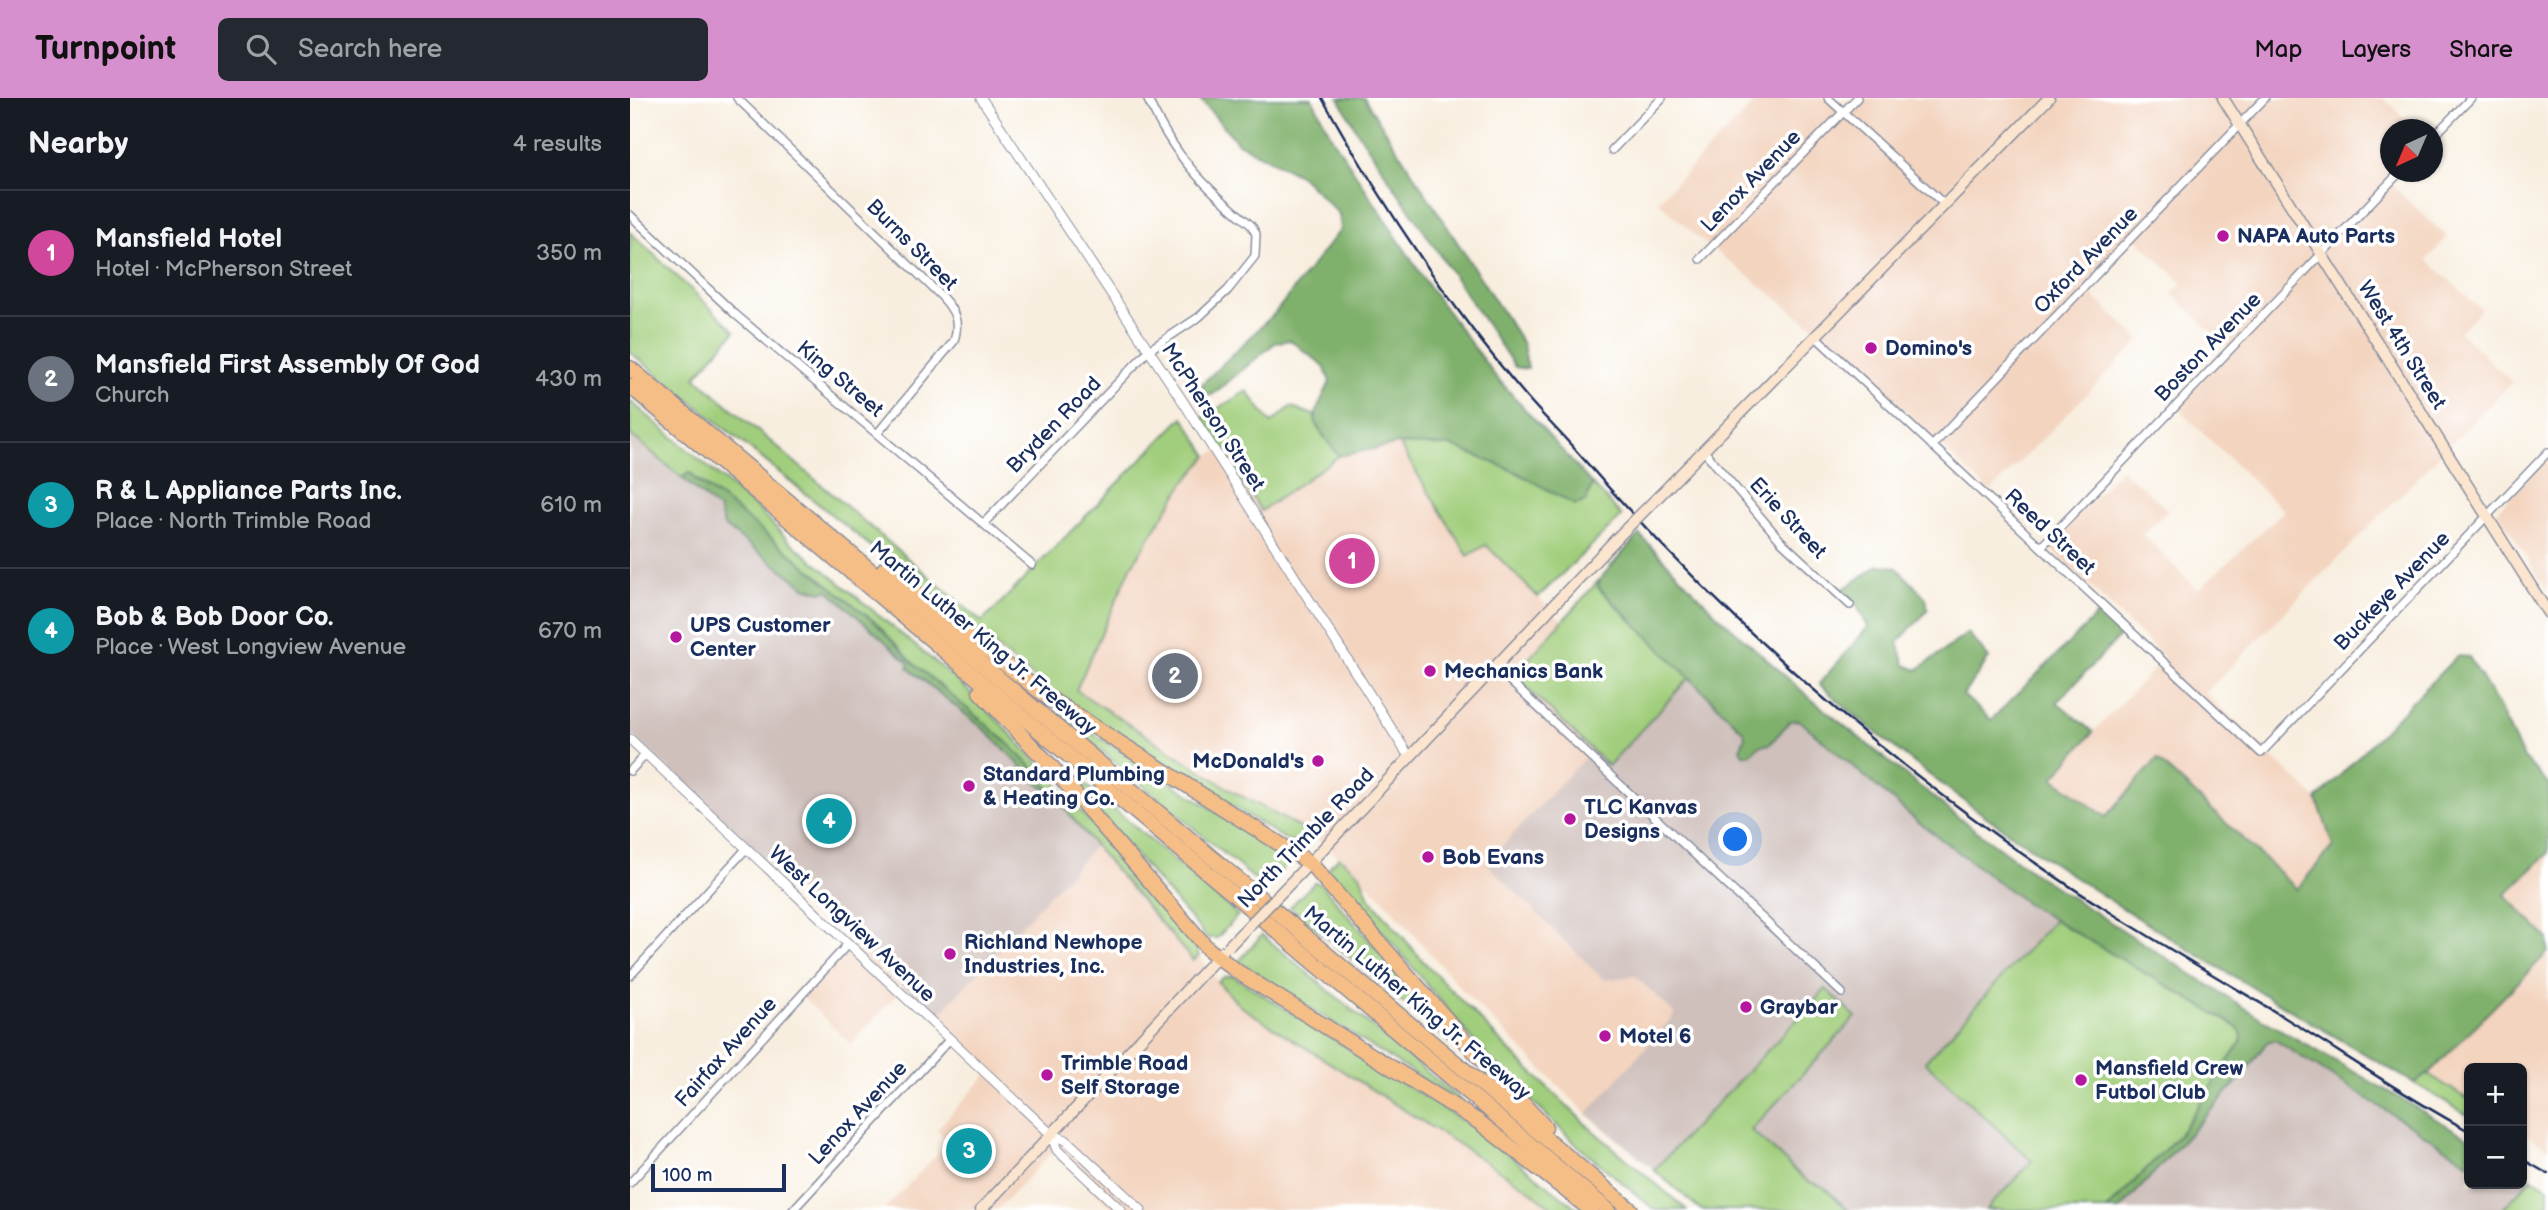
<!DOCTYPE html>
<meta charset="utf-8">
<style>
:root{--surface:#171b24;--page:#242831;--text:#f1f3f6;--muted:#9ea1a6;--line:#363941;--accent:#d690ce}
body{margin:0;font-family:"Balsamiq Sans",sans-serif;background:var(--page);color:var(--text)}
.controls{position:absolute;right:21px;bottom:21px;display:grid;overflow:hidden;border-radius:10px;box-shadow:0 2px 5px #0004}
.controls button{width:63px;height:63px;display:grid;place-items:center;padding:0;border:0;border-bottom:2px solid var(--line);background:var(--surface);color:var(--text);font:35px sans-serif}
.compass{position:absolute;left:1750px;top:21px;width:63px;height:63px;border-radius:50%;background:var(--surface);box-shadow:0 2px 5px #0004;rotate:224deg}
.scale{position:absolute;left:21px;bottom:18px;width:135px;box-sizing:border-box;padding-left:7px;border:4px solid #1b2f5e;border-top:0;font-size:19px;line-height:24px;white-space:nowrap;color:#1b2f5e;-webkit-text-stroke:5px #fff;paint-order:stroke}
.you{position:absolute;left:1106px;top:742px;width:24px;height:24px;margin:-18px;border:5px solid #fff;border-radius:50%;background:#1a73e8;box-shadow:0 0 0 10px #1a73e833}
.badge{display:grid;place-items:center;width:46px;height:46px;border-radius:50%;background:var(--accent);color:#fff;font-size:23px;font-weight:700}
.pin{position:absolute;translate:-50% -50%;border:4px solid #fff;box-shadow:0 2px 7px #0006}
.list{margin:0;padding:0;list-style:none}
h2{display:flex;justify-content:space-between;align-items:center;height:91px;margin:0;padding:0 28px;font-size:30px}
h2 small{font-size:23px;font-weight:400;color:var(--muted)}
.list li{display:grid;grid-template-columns:46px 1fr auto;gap:21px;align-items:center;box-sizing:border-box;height:126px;padding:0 28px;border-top:2px solid var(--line)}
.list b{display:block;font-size:26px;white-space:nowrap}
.list p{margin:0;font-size:23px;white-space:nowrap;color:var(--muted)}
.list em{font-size:23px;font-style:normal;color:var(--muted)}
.icon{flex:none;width:38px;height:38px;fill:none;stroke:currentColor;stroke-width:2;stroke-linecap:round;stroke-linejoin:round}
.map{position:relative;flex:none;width:1918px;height:1112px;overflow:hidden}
header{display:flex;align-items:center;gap:42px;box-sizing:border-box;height:98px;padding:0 35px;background:var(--accent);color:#111}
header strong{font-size:33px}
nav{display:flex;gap:38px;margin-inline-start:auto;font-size:24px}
.search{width:490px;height:63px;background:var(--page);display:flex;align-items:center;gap:18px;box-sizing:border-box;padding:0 24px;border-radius:10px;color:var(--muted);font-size:26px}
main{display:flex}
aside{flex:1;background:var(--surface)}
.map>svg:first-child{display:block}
</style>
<header>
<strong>Turnpoint</strong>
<div class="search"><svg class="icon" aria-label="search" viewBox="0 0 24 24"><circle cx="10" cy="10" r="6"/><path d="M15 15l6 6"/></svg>Search here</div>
<nav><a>Map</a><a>Layers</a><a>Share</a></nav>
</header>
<main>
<aside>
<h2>Nearby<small>4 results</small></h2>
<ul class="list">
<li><span class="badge" style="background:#d1479c">1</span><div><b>Mansfield Hotel</b><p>Hotel · McPherson Street</p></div><em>350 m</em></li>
<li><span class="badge" style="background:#6b7280">2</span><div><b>Mansfield First Assembly Of God</b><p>Church</p></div><em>430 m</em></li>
<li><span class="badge" style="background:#0f9aa8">3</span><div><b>R &amp; L Appliance Parts Inc.</b><p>Place · North Trimble Road</p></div><em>610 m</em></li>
<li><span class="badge" style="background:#0f9aa8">4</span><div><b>Bob &amp; Bob Door Co.</b><p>Place · West Longview Avenue</p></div><em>670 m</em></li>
</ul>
</aside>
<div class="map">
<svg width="1918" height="1112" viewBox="0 0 1918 1112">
<rect width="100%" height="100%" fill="#fff"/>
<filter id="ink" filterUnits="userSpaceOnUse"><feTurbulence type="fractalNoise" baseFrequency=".0143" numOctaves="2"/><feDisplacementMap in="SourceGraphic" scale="14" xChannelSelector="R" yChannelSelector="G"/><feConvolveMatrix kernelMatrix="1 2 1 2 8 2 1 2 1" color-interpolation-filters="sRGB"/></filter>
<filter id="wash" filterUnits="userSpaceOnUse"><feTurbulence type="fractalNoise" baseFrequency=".00686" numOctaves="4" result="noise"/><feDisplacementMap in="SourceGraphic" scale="28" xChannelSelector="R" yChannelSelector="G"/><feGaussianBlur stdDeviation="1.57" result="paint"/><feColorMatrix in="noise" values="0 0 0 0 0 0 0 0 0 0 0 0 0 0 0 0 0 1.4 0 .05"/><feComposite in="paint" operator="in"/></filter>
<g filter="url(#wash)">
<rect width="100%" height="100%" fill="#f8eedf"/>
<!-- built -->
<path fill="#f3d4bf" d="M1129,0H1206L1220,12L1232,0H1753L1786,31L1760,32V74H1765L1757,83L1817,139L1797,162L1851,211L1830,234L1882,284L1575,595L1687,701L1703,748L1667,791L1527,662L1476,719L1423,680L1463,634L1535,560L1418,448L1491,371L1538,412L1513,437L1568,492L1654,413L1546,309L1601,252L1542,196L1552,185L1503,137L1454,190L1510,242L1360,394L1189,233L1066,138L1028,103Z
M769,346L838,457L856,447L932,523L886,575L889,582L961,653L857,765L1005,878L1045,916L957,1016L834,894L753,801L709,759L680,735L604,694L446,592L501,469L554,385L578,358L592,350L631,413L709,358Z
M1918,360V494L1867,413Z
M465,748L563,862L569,858L588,884L610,908L897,1090L925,1112H485L422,1054L367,1112H257L256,1110L319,1044L307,1031L361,972L306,920Z
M1918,755V841L1875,797Z
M224,846L272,891L221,946L173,900Z
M1918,854V1051L1892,1034V970H1839V1002L1798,976Z"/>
<!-- industrial -->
<path fill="#cfc0bb" d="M0,336L175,489L190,494L198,492L250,538L278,564V570L355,632L414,691L420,692L465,748L306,920L0,635Z
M1060,579L1114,634L1115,640L1110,651L1119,657L1129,648L1140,646L1160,623L1169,622L1287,723L1399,807L1424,822L1295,964L1402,1063L1356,1112H1218L1194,1089L1177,1083L1121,1032L1225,920L1196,892L1024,1072L957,1016L1045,916L1005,878L974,882L856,765L961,653L978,668Z
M1645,942L1839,1065V1086H1892V1072L1902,1080L1872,1112H1490L1613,977L1638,944Z"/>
<!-- green -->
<path fill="#a1ce7c" stroke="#5e7e6d" stroke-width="2" d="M0,134L105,233L65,279L352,524L553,319L578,358L554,385L501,469L446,592L604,694L680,735L668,745L660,744L429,600L0,254Z
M617,293L641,325L661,309L684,317L687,329L709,358L631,413L572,320Z
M0,303L129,412L158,442L329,584C414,665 487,756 564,844L569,858L563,863L465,748L400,667L371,639L284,566L246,525L59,375L52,380L0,336Z
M769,346L822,347L886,374L945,407L956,403L962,386L992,418L908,499L856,447L838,458Z
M970,481L968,490L1060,579L978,668L889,582L886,575Z
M432,616L655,757C660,770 643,780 634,789L430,618Z
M421,657L608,817L587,840H577L420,658Z
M709,759L730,776L739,799L792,862L886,959L961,1031L1057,1112H1025L947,1047L877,979L846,946L764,847L699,774V769Z
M685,784L691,786L848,968L660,809Z
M1424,822L1604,927L1611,934L1612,942L1549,1037L1477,1112H1356L1402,1063L1295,964Z
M632,837L844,1013L616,870L610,865L611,861Z
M603,878L830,1021L859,1041L949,1112H925L897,1090L610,908L588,884L594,879Z
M1196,891L1226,919L1121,1032L1177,1083L1194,1089L1218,1112H1071L1024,1072Z
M1798,976L1839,1002V1018L1784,985Z
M1902,1080L1918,1089V1112H1872Z"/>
<!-- forest -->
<path fill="#80b16c" stroke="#4e7065" stroke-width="2" d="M569,0H682L701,38L799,189L866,279L962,386L956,403L945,407L886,374L822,348L769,346L709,358C680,320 679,327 700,284L694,268L660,242L645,245L582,297L574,296L572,286L644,216L711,131L709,116L671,78L608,45Z
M709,0H734L893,246L898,271L885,269L727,33Z
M59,375L63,377L65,382L94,402L246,525L284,566L371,639L400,667L420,692L414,691L355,632L278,570V564L198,492L190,494L175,489L94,428L89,412L52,380Z
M1009,436L1087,517L1180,600L1325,717L1408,778L1632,921L1839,1040V1065L1645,942L1637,944L1613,977L1490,1112H1477L1549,1037L1612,942L1611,934L1604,927L1399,807L1287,723L1169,622L1160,623L1140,646L1129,648L1119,657L1113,656L1110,651L1115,640L1114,634L968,489L970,481Z
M1249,467L1266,469L1296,500L1298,512L1268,544L1275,567L1287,572L1338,535L1359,560L1333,597L1361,622L1470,514L1493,535L1427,604L1463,634L1423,680L1476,719L1527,661L1667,791L1703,748L1687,701L1827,558L1839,559L1867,605L1893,659L1918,686V755L1875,797L1918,841V854L1798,976L1784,985C1578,863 1368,746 1189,586L1238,529L1227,507L1212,492Z"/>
</g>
<g filter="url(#ink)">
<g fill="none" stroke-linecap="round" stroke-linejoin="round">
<!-- minor casing -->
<g stroke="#8a8e9e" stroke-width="10">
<path id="minor" d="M107,0L312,199C325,213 330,224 324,243L247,336
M1198,0L1315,107
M1802,40L1841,0
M982,52L1032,0
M0,117L105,216L402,467
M1070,161L1227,0
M1185,238L1631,655L1918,354
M1302,348L1635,0
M1074,353L1151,443L1220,507
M354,425L519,252L569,219L598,192L625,158L626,136L621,127C571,86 545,59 517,0
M1411,449L1770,74
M866,570L1212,895
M0,673L16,656
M0,878L116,751
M0,1085L218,846
M163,1112L319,942"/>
</g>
<!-- tertiary casing -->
<g stroke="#8a8e9e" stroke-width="11">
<path id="tertiary" d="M351,0L554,305L780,660
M0,641L421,1036L436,1042L511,1112
M421,1036L427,1052L491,1112"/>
</g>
<!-- secondary casing -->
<g stroke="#8a8e9e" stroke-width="13">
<path id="secondary" d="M1593,0L1918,515
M1030,397L1419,0
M670,775L987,440
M351,1112L593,853"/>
</g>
<!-- motorway casing -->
<g stroke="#8a8e9e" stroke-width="17">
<path id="motorway" d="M0,270L1001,1112
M0,288L978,1112
M254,471L417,599L680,765L858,969L915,1029
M350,594L421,668L578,851L608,874L849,1024L961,1112"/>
</g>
<!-- minor -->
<use href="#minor" stroke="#fff" stroke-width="7"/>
<!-- tertiary -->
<use href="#tertiary" stroke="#fff" stroke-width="9"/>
<!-- secondary -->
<use href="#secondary" stroke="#fbe5cf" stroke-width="10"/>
<!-- motorway -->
<use href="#motorway" stroke="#f6be87" stroke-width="14"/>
<!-- rail -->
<path stroke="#1b2f5e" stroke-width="2.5" d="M692,0C751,104 818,207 896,298C913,318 932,336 949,356C1073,499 1213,626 1366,737C1457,804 1555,860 1652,918C1714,956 1774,998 1839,1033
M1892,1061L1918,1076"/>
<!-- secondary-bridge casing -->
<g stroke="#8a8e9e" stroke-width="13" stroke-linecap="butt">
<path id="secondary-bridge" d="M987,440L1030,397
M598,849L670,775"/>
</g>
<!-- secondary-bridge -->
<use href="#secondary-bridge" stroke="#fbe5cf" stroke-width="10"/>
</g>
</g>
<!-- markers -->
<g fill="#b5179e" stroke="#fff" stroke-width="2.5">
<circle cx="1593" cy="138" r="7"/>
<circle cx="1241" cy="250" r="7"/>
<circle cx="46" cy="539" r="7"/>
<circle cx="800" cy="573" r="7"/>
<circle cx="688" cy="663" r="7"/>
<circle cx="339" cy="688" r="7"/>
<circle cx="940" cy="721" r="7"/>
<circle cx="798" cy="759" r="7"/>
<circle cx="320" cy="856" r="7"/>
<circle cx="1116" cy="909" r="7"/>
<circle cx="975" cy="938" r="7"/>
<circle cx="417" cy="977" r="7"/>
<circle cx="1451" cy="982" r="7"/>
</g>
<g text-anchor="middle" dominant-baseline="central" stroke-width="7" stroke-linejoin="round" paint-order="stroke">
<!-- street labels -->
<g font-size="21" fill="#1b2f5e" stroke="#fff">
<text transform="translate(1121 83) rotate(-46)">Lenox Avenue</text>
<text transform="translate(282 147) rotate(45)">Burns Street</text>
<text transform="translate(1456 162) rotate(-46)">Oxford Avenue</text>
<text transform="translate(1772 247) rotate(58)">West 4th Street</text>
<text transform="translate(1578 249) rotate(-46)">Boston Avenue</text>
<text transform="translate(210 281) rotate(40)">King Street</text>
<text transform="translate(583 319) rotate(57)">McPherson Street</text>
<text transform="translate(424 327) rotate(-46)">Bryden Road</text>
<text transform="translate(1158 420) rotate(47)">Erie Street</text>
<text transform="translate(1420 434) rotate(43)">Reed Street</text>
<text transform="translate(1762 493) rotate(-46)">Buckeye Avenue</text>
<text transform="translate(353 540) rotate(40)">Martin Luther King Jr. Freeway</text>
<text transform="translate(676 740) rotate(-46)">North Trimble Road</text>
<text transform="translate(222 826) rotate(43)">West Longview Avenue</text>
<text transform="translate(787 905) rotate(40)">Martin Luther King Jr. Freeway</text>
<text transform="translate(96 954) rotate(-48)">Fairfax Avenue</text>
<text transform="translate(228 1015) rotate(-47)">Lenox Avenue</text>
</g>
<!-- poi labels -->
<g font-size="21" font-weight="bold" fill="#1b2f5e" stroke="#fff" text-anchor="start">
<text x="1607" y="138">NAPA Auto Parts</text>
<text x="1255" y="250">Domino's</text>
<text x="60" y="527">UPS Customer<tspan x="60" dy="24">Center</tspan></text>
<text x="814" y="573">Mechanics Bank</text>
<text x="674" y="663" text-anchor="end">McDonald's</text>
<text x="353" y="676">Standard Plumbing<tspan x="353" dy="24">&amp; Heating Co.</tspan></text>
<text x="954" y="709">TLC Kanvas<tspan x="954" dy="24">Designs</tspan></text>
<text x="812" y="759">Bob Evans</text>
<text x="334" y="844">Richland Newhope<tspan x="334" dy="24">Industries, Inc.</tspan></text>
<text x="1130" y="909">Graybar</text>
<text x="989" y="938">Motel 6</text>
<text x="431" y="965">Trimble Road<tspan x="431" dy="24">Self Storage</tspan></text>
<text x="1465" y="970">Mansfield Crew<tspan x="1465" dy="24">Futbol Club</tspan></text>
</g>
</g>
</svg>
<div class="controls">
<button>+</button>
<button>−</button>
</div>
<svg class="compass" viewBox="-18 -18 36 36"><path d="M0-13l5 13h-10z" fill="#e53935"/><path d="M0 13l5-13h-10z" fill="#9ea1a6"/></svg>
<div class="scale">100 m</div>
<div class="you"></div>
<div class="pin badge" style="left:722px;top:463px;background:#d1479c">1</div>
<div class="pin badge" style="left:545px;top:578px;background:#6b7280">2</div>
<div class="pin badge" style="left:339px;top:1053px;background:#0f9aa8">3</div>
<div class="pin badge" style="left:199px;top:723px;background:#0f9aa8">4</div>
</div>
</main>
